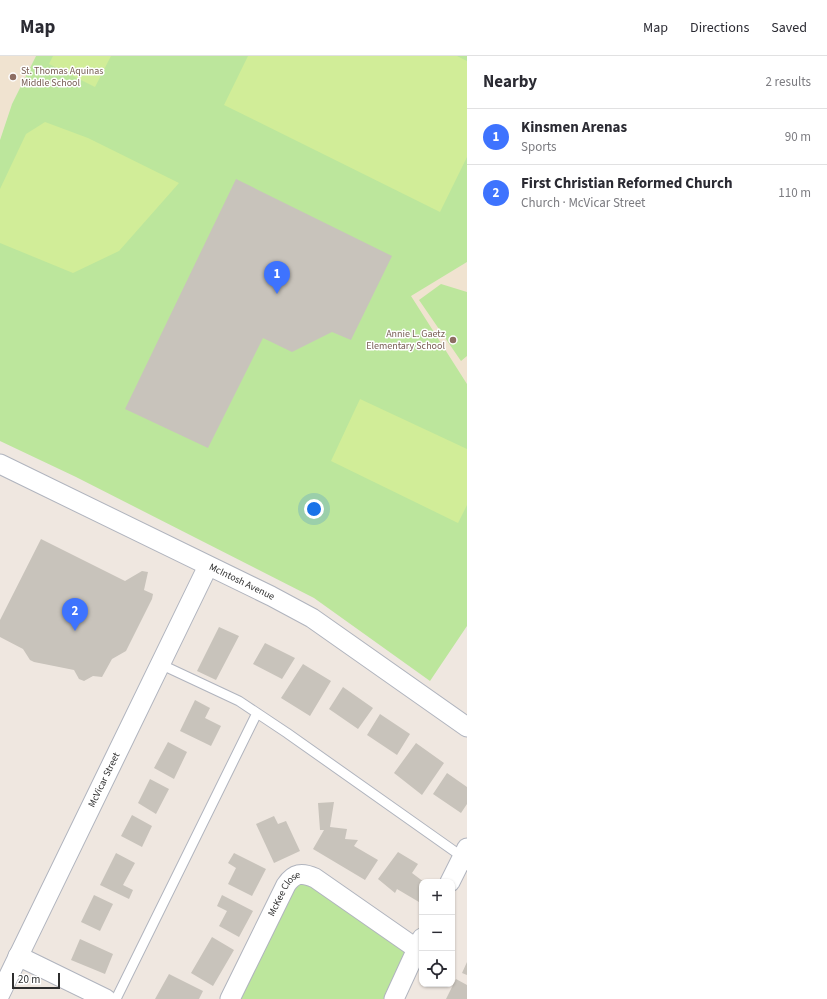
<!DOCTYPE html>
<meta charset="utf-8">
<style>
:root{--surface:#fff;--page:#f2f2f3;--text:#2b2b33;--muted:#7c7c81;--line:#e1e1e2;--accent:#3e73fe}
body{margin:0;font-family:"Source Sans 3",sans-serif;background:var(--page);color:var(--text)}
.controls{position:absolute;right:12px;bottom:12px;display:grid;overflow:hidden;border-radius:8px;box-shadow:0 1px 3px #0004}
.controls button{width:36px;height:36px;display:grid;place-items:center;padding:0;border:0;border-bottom:1px solid var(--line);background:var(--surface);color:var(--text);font:20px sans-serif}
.scale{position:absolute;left:12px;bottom:10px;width:48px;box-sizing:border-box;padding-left:4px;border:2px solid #2e2e2e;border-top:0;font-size:11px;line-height:14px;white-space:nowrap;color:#2e2e2e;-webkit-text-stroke:3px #fff;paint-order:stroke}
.you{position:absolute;left:314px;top:453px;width:14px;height:14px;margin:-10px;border:3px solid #fff;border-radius:50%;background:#1a73e8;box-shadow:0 0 0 6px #1a73e833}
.badge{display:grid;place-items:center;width:26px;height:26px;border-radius:50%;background:var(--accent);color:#fff;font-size:13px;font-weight:700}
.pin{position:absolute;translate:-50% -33px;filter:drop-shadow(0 1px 2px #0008)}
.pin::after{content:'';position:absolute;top:21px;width:14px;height:12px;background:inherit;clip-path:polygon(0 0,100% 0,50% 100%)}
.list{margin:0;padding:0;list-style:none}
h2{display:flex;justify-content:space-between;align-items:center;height:52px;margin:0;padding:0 16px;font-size:17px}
h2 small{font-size:13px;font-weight:400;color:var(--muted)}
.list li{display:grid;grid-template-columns:26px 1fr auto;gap:12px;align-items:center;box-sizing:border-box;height:56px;padding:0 16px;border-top:1px solid var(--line)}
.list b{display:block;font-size:15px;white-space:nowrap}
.list p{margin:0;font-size:13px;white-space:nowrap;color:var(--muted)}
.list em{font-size:13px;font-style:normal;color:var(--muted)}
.icon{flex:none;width:22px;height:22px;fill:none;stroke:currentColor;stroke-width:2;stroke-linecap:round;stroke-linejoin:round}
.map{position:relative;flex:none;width:467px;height:943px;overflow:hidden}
header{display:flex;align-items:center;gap:24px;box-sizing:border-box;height:56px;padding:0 20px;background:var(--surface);border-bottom:1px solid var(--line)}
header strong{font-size:19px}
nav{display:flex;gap:22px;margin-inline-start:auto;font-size:14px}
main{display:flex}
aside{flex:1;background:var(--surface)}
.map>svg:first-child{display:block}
</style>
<header>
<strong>Map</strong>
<nav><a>Map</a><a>Directions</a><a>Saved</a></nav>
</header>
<main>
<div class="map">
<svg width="467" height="943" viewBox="0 0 467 943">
<rect width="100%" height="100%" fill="#efe7e0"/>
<!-- education -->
<path fill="#f0e3d0" d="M0,0H36L12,48L0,84Z
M467,206V328L410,240Z"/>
<!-- green -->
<path fill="#bce69c" d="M36,0H467V206L411,240L467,328V570L430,625L314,542L76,421L0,385V84L12,48Z
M441,228L467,236V300L461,305L419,244Z
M294,820L417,893L394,943H230Z"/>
<!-- pitch -->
<path fill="#d1ed98" d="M53,0H111L95,31L49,8Z
M248,0H457L467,5V101L440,156L224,49Z
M45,66L88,82L179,127L119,195L73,217L0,187V133L26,78Z
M360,343L467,393V449L458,467L331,405Z"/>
<!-- building -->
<path fill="#c8c3bb" d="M236,123L392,200L351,284L332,276L292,296L263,282L208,392L125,353Z
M41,483L125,525L142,515L148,516L144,534L153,538L152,543L126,595L112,603L102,621L93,620L84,625L79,623L74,614L34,606L30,604L23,593L0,581V564Z
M219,571L239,580L216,624L197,615Z
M265,587L295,602L282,623L253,608Z
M303,608L331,625L310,660L281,642Z
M343,631L373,652L358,673L329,653Z
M195,644L210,652L205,662L221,670L211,690L180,675Z
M380,658L410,678L397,699L367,679Z
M168,686L187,696L174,723L154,712Z
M416,687L444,707L422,739L394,717Z
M447,717L467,731V748L461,757L433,738Z
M150,723L169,733L156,758L138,747Z
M334,746L330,771L347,773L345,783L358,784L354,790L378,804L365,824L313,793L324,774H320L318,747Z
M132,759L152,770L142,791L121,780Z
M274,760L278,768L286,765L300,795L274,807L256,768Z
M398,796L418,808L412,817L424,826H422V841L419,846L397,833L395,837L378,823Z
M116,797L135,807L123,829L133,834L129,843L100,829Z
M234,797L266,813L252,840L228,828L236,812L228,807Z
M94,839L113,848L100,875L81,866Z
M222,839L253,855L239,881L219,870L227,855L217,850Z
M212,881L234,894L213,930L191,917Z
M80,883L113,898L105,918L71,904Z
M467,906V919L462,917Z
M169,918L203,935L199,943H155Z
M456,923L467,929V943H446Z"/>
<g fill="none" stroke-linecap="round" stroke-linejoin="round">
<!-- lane casing -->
<g stroke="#b0b4be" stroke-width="11">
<path id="lane" d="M160,608L239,645L287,677L464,802
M116,943L257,657"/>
</g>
<!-- street casing -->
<g stroke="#b0b4be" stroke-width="21">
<g id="street">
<path id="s1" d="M0,408L271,540L312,562L467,671"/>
<path d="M450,826L467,792"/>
<path d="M18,900L106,943"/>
<path id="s2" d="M0,938L208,510"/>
<path id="s3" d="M230,943L286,829C294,817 302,816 315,822L417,893"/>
<path d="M394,943L422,882"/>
</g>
</g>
<!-- lane -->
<use href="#lane" stroke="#fff" stroke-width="9"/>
<!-- street -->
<use href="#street" stroke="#fff" stroke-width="19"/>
</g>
<!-- markers -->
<g fill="#8d6e63" stroke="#fff" stroke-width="1.5">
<circle cx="13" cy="21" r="4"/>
<circle cx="453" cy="284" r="4"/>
</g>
<g text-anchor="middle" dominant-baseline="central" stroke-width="3" stroke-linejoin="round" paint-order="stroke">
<!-- education labels -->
<g font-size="10" fill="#785e54" stroke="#fff" text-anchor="start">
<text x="21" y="15">St. Thomas Aquinas<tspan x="21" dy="12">Middle School</tspan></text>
<text x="445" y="278" text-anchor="end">Annie L. Gaetz<tspan x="445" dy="12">Elementary School</tspan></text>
</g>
<!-- street labels -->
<g font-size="10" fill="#2e2e2e" stroke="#fff">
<text stroke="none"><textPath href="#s1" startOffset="269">McIntosh Avenue</textPath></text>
<text stroke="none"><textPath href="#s2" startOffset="238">McVicar Street</textPath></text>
<text stroke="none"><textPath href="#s3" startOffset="119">McKee Close</textPath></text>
</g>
</g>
</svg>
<div class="controls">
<button>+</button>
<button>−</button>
<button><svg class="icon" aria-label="locate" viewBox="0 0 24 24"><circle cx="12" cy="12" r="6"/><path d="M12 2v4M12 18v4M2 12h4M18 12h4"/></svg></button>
</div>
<div class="scale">20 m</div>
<div class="you"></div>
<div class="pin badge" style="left:277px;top:238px">1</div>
<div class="pin badge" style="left:75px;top:575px">2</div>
</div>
<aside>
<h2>Nearby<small>2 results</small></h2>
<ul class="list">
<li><span class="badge">1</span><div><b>Kinsmen Arenas</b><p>Sports</p></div><em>90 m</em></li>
<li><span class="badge">2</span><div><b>First Christian Reformed Church</b><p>Church · McVicar Street</p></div><em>110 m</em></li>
</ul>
</aside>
</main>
